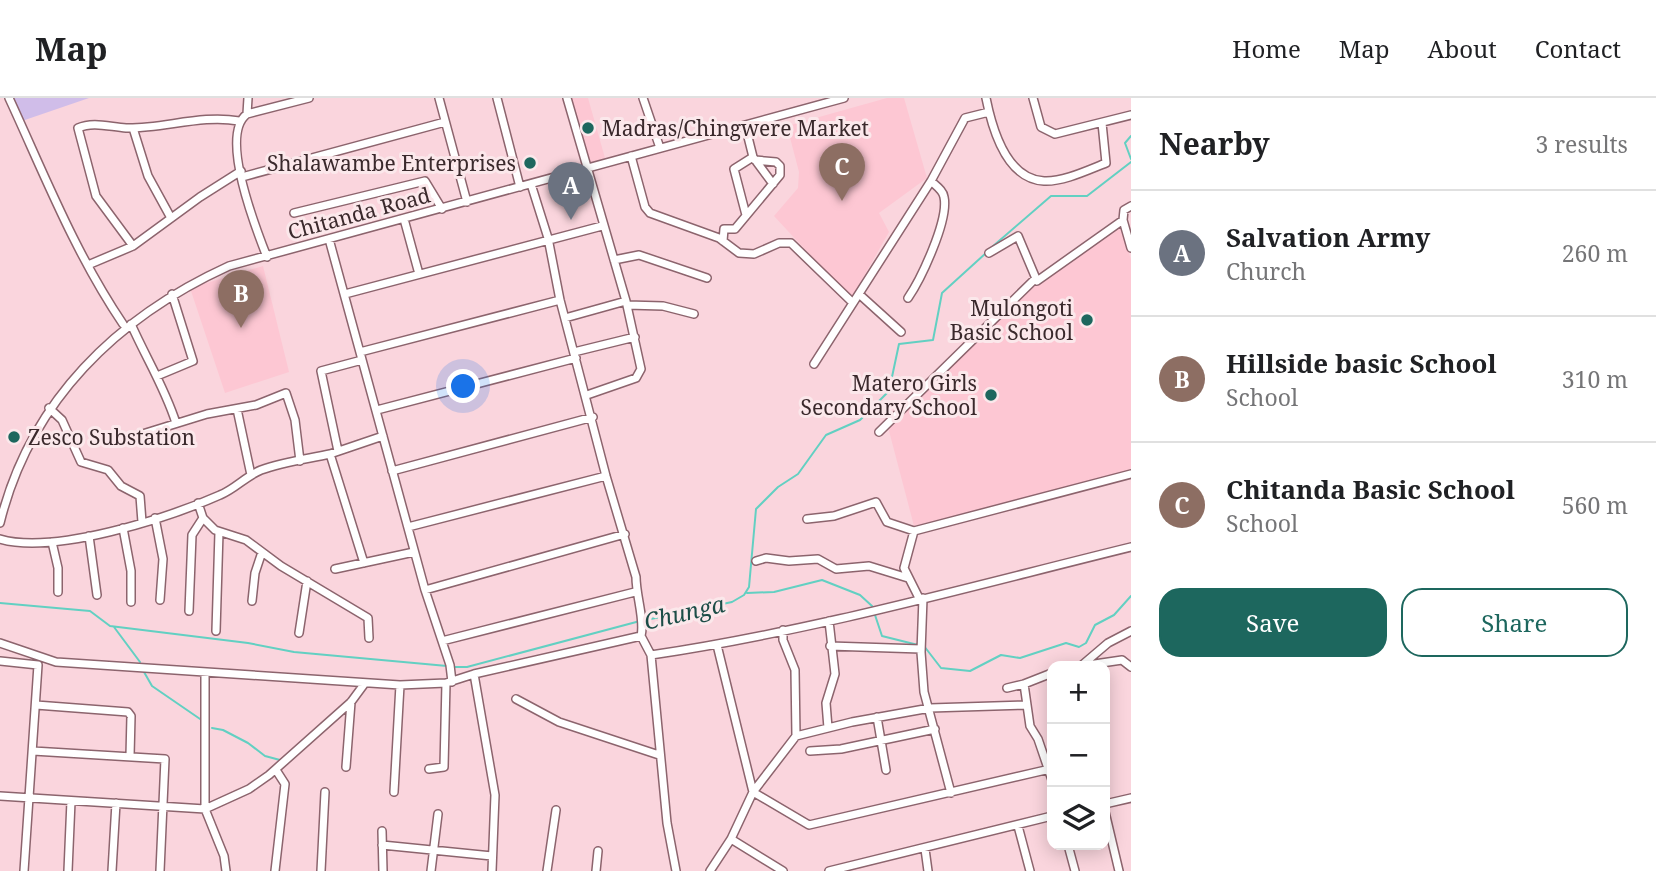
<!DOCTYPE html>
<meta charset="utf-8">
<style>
:root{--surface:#fff;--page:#f2f2f2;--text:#202124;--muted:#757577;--line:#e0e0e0;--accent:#1d675e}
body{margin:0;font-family:"Noto Serif",serif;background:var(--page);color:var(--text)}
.controls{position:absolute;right:21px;bottom:21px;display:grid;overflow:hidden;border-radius:14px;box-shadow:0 4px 18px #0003}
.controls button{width:63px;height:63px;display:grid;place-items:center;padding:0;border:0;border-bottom:2px solid var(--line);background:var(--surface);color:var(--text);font:35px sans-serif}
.you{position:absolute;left:464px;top:289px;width:24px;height:24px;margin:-18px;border:5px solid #fff;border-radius:50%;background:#1a73e8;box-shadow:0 0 0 10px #1a73e833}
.badge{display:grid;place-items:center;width:46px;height:46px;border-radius:50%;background:var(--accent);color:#fff;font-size:23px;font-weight:700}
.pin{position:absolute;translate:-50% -58px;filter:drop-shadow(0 2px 4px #0008)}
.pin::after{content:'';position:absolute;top:37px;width:24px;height:21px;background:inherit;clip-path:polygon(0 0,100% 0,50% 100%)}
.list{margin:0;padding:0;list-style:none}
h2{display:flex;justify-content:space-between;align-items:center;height:91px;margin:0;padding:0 28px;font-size:30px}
h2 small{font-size:23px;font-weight:400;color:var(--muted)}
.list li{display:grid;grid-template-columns:46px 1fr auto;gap:21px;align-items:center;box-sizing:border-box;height:126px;padding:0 28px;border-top:2px solid var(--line)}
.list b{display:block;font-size:26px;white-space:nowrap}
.list p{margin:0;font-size:23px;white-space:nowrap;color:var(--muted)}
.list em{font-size:23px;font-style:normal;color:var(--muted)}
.actions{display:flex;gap:14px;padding:21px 28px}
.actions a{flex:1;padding:16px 0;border:2px solid var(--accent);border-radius:21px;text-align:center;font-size:24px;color:var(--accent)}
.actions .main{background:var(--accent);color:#fff}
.icon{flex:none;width:38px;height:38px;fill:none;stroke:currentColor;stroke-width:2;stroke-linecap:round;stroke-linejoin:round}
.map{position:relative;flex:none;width:1131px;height:773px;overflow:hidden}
header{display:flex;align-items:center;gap:42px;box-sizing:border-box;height:98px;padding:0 35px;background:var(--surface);border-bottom:2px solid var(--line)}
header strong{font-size:33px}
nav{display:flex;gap:38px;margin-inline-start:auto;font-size:24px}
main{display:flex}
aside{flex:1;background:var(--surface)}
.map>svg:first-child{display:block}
</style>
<header>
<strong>Map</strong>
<nav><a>Home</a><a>Map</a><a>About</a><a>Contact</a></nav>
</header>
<main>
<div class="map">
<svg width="1131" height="773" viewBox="0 0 1131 773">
<rect width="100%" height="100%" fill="#fad5dd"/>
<!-- built -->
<path fill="#fdc7d3" d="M571,0H588L605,60L589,65Z
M887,0H904L927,80L879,115L889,134L851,201L774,118L798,90L799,74L787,28Z
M1121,127L1131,162V372L914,428L888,329L1034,184Z
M263,168L289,274L225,295L190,190Z"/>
<!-- green -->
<path fill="#d0bde9" d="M7,0H89L19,24Z"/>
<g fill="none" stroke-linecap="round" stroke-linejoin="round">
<!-- stream -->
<path stroke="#62d0c2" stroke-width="2" d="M1131,38L1125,45L1131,61
M992,149L1051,98H1087L1131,64
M747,495L774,494L822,482L860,497L872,508
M0,505L90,513L110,528L248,545L294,554L447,568
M875,517L882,538L918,547
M646,522L732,504L744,497L749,489L756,411L778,389L798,376L826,337L860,322L889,293L899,246L933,242L942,195L986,155
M114,529L140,564
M924,548L941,570L970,573L1001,557L1020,560L1066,545L1079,549L1086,545L1095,527L1114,517L1131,498
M452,569H467L640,523
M144,574L152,588L203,623
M212,630L223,632L248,645L265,658L280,662"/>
<!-- minor casing -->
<g stroke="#8c646d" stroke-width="10">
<path id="minor" d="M9,0C45,78 75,155 123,226
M248,0L247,16C219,37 256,131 267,159
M439,0L467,104
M497,0L520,89
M567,0L626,203L641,271L636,280L587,297
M643,0L660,50
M986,0C992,30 1006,81 1044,83C1063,84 1088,72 1106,65L1102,25
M1033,0L1041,29L1055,36L1131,17
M247,16L309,0
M745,27L753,59L773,86
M133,30L148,78L171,120
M631,58L645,109L650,115L719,140L739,155L754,156L779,145H791L853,205
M242,79L445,24
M531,86L548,140L560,202L606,378L636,479C636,498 645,522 641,538
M1131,108L1124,112L1123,122L1131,150
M294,115L425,83L442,111
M746,117L734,71L753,59
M404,121L419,176
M329,141L425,492L450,567L452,584
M723,143L724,131H735L780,77V68L776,64L755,62
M133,148L96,98L78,30C93,23 110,29 126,30C163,31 202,16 239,23
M989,155L1018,138L1037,183L1123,122
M614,162L639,157L707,180
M88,167L133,148L200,99L241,73
M345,196L602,128
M859,196L901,234
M908,200C921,181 949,122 944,99C943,92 936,88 931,83
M627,207L663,208L694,216
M565,220L626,203
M131,226C146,260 165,290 176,325
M360,254L560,202
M574,254L635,239
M814,266L931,83L965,20L989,14
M157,278L193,263L172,196
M49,310L62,322L81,364L108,372L121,388L140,398L142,424
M237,311L251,377
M377,312L576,260
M879,334L1036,180
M136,338L207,316L256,307L286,295L295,322L300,363
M338,353L321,273L362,262
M392,373L593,319
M198,405L203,420L215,432L246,442L281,468L368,520L369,540
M155,420L163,461L160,502
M807,421L834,418L876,404L887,424L914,433L1131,376
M0,425C30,303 117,219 229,168L844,0
M408,429L606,378
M123,430L131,473V504
M914,433L904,470L919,500
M89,438L97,497
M0,441C54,457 168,420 220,397C235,391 246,378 261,372C283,364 307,361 330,356
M52,444L58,470V494
M756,463L766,460L789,463L818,461L836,471L869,468L908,480
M364,465L330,356L383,338
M335,471L414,454
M425,492L625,436
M923,500L921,554L924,594L951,695
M252,503L255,475L262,454
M189,513L192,437L203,420
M216,533L219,434
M299,535L307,483
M641,538L651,557L667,725L676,773
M442,543L635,494
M0,545L56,564L400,587L446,585L474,576L641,538
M717,547L753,694L809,727L1050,671
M830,548L921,551
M651,557C813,533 972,488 1131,449
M0,563L38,567L24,773
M1081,568L1108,545L1131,533
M1081,568L1122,562L1131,569
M205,575V711L224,758L226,773
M1052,575L1024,586L1030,628L1038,641L1052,682
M474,576L495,697L492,773
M1007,590L1024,586
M516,601L559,624L659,657
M36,607L128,614L131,618L130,658
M877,619L886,672
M828,630L826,605L835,576L829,523
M796,638L852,624L930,610L1025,607
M33,653L165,661L160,773
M810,653L841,651L935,631
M346,669L351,604
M429,671L444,669L446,585
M394,694L400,587
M0,698L205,711L249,691L269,677L351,604L365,585
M1105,706L1131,700
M1105,714L1119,773
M1018,728L1030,773
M382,733L383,773
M731,741L783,773
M382,747L492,758
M1068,747L1075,773
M925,751L928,773
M68,773L71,703
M112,773L116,705
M275,773L285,686L276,672
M321,773L325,694
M431,773L438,716
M547,773L556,712
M596,773L598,753
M710,773L731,741L753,694L796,638L795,572L783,542V532
M829,773L1052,718"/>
</g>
<!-- minor -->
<use href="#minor" stroke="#fff" stroke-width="7"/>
</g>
<!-- markers -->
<g fill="#1d675e" stroke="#fbe8eb" stroke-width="2.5">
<circle cx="588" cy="30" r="7"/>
<circle cx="530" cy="65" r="7"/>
<circle cx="1087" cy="222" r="7"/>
<circle cx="991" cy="297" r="7"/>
<circle cx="14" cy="339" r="7"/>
</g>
<g text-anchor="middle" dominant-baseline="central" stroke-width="6" stroke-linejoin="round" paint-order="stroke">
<!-- poi labels -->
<g font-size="21" fill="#3a292c" stroke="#fbe8eb" text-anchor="end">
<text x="602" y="30" text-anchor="start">Madras/Chingwere Market</text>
<text x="516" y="65">Shalawambe Enterprises</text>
<text x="1073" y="210">Mulongoti<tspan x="1073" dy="24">Basic School</tspan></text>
<text x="977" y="285">Matero Girls<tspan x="977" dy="24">Secondary School</tspan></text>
<text x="28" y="339" text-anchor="start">Zesco Substation</text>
</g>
<!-- street labels -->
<g font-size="21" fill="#3a292c" stroke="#fbe8eb">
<text transform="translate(359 115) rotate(-15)">Chitanda Road</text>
</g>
<!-- water labels -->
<g font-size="23" font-style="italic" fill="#1c4d47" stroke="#fbe8eb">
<text transform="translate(684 514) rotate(-13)">Chunga</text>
</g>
</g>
</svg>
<div class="controls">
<button>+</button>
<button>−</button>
<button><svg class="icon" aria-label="layers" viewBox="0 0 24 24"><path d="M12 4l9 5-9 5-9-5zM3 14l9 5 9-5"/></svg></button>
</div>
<div class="you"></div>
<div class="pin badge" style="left:571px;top:122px;background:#6b7280">A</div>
<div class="pin badge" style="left:241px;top:230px;background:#8d6e63">B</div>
<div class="pin badge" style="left:842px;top:103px;background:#8d6e63">C</div>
</div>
<aside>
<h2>Nearby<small>3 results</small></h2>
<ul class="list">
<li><span class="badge" style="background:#6b7280">A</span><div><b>Salvation Army</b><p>Church</p></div><em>260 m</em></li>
<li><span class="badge" style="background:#8d6e63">B</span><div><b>Hillside basic School</b><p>School</p></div><em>310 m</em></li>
<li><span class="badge" style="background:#8d6e63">C</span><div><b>Chitanda Basic School</b><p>School</p></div><em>560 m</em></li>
</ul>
<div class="actions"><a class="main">Save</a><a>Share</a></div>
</aside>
</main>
